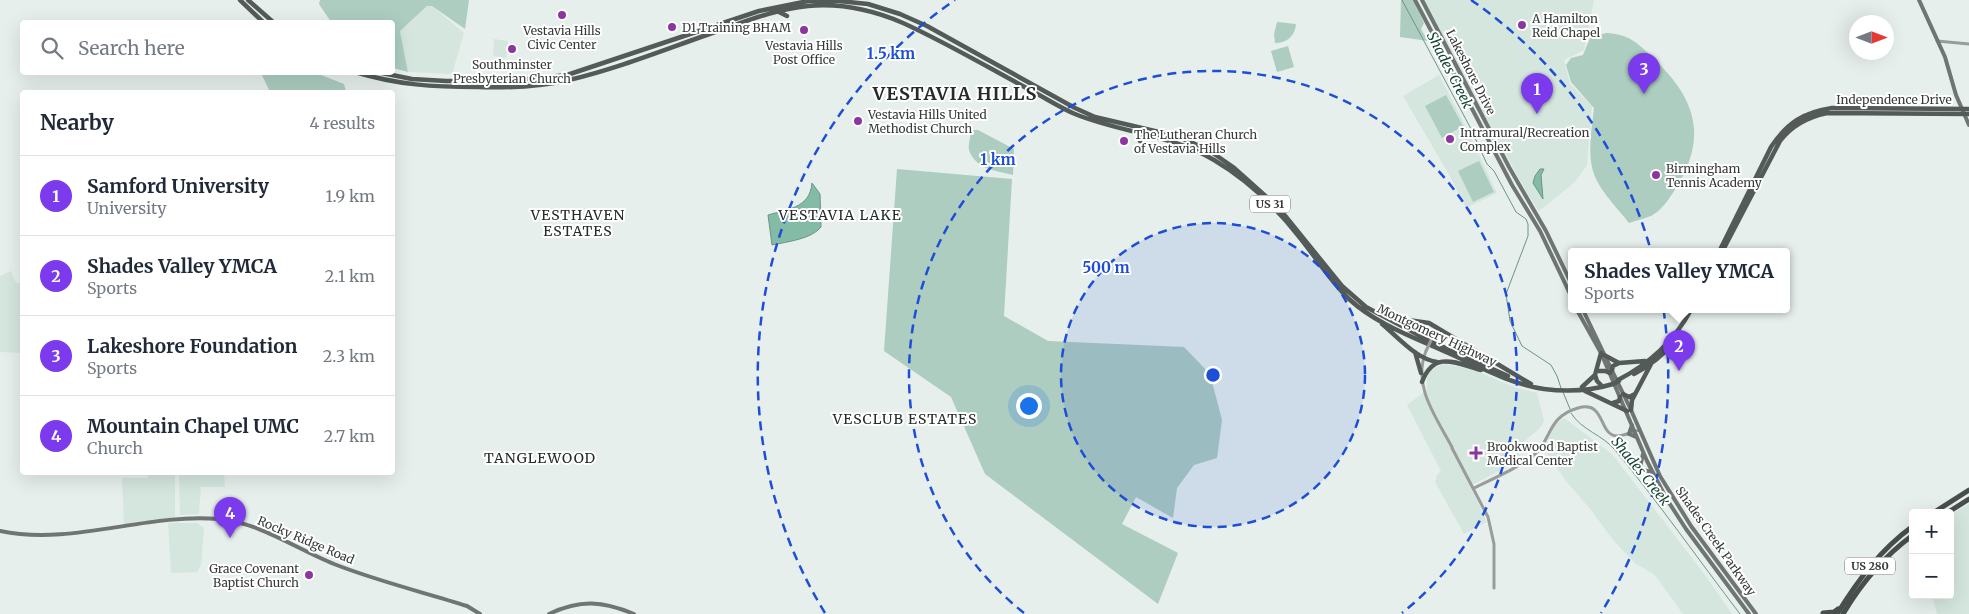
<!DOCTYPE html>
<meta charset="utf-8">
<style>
:root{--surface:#fff;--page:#f6f6f7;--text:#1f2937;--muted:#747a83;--line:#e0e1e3;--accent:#7c3aed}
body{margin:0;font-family:Merriweather,serif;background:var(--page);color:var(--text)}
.controls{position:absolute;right:15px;bottom:15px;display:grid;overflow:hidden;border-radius:5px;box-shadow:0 5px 20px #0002}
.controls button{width:45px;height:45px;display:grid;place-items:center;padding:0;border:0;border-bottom:1px solid var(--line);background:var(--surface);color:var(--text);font:25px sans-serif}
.compass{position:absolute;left:1849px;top:15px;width:45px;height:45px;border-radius:50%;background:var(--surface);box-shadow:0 5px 20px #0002;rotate:90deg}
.you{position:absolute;left:1028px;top:405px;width:18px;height:18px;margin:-12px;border:4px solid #fff;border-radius:50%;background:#1a73e8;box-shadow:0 0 0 8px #1a73e833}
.badge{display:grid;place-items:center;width:32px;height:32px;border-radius:50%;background:var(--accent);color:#fff;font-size:16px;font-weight:700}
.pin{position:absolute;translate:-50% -41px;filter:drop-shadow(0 1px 2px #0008)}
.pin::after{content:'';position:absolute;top:26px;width:18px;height:15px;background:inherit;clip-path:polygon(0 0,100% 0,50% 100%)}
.popup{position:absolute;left:1568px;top:248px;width:222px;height:65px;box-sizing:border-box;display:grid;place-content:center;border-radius:5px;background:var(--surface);filter:drop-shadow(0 1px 4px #0005);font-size:16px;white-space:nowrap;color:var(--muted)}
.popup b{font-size:19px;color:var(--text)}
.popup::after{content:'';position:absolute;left:50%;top:100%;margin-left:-10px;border:10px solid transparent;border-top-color:var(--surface)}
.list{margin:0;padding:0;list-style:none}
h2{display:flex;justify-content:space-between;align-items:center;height:65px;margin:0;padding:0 20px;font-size:21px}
h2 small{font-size:16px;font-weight:400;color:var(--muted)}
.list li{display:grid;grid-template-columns:32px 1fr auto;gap:15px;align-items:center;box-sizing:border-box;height:80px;padding:0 20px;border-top:1px solid var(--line)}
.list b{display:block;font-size:19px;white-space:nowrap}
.list p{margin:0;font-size:16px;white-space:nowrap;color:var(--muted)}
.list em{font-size:16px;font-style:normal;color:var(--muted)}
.icon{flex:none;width:28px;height:28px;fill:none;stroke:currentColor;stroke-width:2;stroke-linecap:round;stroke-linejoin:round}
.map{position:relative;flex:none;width:1969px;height:614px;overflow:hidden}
.search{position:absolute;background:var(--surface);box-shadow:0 5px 20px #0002;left:20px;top:20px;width:375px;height:55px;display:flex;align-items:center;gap:12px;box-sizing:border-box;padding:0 18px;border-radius:5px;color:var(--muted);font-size:19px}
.panel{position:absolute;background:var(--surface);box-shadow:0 5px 20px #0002;left:20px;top:90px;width:375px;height:385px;border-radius:5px}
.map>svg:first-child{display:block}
</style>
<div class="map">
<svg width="1969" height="614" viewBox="0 0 1969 614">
<rect width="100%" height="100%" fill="#e6efeb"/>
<!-- built -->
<path fill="#d4e6de" d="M1421,0H1594L1584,50L1564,60L1570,84L1592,106L1587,165L1575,182L1539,211L1528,195Z
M427,6H432L464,33L452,74L408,72L400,31Z
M494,39L507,41L508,43L506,58L493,56Z
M1439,75L1466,127L1497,193L1466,208L1451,178L1403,96Z
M11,271L16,283H22V353L0,352V276Z
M1445,364L1474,370L1514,387L1537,393L1544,421L1539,429L1516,448L1522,459L1470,486L1484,515L1486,522L1464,534L1435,482L1437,475L1441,471L1407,405L1427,390V378L1430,369Z
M1564,418L1612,454L1705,575L1732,614H1683L1654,574L1636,564L1613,540L1591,510L1566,481L1544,449L1555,425Z
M148,473H175V518L124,525L122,478H148Z
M179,473H224L225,487H201L199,514L180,515Z
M1969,504V614H1937L1932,595H1950V515Z
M168,523H197L204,528L201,565L197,572L171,573Z"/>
<!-- green -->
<path fill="#accdc0" d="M320,0H469L465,29L432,6H427L400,31L408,72L393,68L392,22H331L319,4Z
M1401,0H1413L1424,23L1421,29L1428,41L1400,37Z
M1277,22L1296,24C1295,36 1287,43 1275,43L1274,34Z
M1606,33C1629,34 1638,43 1654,59C1694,97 1708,134 1678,185C1672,194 1664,208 1654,214C1649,218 1636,220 1629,223C1617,207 1596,188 1592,167C1588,148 1592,127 1594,108L1571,82L1566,65L1571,58L1583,55L1590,38Z
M1288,46L1294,67L1277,72L1271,51Z
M261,73H316L344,84L346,92H270Z
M1446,95L1463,126L1442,138L1425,106Z
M971,130H978L1014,149L1013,175C997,171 975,169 969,150C968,145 971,135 971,130Z
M1479,161L1494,192L1473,202L1458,171Z
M897,169L1012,179L1004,316L1048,341L1184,347L1210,374L1222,420L1217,458L1194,465L1177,488L1173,518L1136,497L1122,524L1178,553L1158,604L985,474L951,397L884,351Z"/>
<!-- water -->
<path fill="#84bba6" stroke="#6d9485" d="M1540,169H1544L1541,175L1543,199L1533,183L1535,176Z
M812,183L820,194L821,227C812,239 786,242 772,245L768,215C788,209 810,208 812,183Z"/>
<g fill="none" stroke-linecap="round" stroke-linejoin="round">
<!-- stream -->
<path stroke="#6d9485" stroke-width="1" d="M1402,0L1470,127L1487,164L1494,171L1516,212L1526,219L1528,224V236L1506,294L1510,321L1522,346L1551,365L1557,376L1561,388
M1563,392L1570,409
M1571,413C1581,430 1603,435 1615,450C1659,503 1698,559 1740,614"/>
<!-- tertiary -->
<path stroke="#989c9a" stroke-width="3" d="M1937,41L1969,44
M1426,351C1412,386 1436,417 1452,447
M1452,448L1488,517L1494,544V588
M1474,488C1494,478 1517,469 1535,454C1552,439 1547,417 1578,408C1606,400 1598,435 1617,436C1624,436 1632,432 1639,430"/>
<!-- secondary -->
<path stroke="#6f7573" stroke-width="4" d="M1415,0L1512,185L1540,231L1572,298
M1422,0L1509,167L1546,231L1572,285
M1919,0L1945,57L1956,95L1969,125
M1577,310L1601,353L1647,461L1666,498L1686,529L1749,614
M1583,310L1631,410L1660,476L1691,526L1756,614
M1632,425L1629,434L1636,437
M1640,467L1643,454
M1637,469L1652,472
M0,531C73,546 145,513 218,519C259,522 296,549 334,564C377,581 423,592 467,606L480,614
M549,614C580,599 603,601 634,614"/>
<!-- primary -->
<path stroke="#535a57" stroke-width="4.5" d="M240,0L263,22
M248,0L273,22
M779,12L787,16
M355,72C398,85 433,87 478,87C508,88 539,87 569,80C620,68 671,47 721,30C749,20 777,9 808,6C841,3 873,10 903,23C947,43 989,68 1032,91C1047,99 1061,108 1075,114C1121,133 1171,134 1214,160C1248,180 1277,208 1301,239C1317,259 1330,281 1349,299C1376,324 1413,337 1446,352C1478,366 1510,384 1544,389C1567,392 1590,391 1613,384
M377,72L412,79L446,81H510L567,75L759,11L808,1H839L868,4L900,14L927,26L1075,108L1095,117L1176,136L1207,149L1233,167L1278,207L1342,286L1366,307L1430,341L1508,376
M1140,141L1141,136L1146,133
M1719,252L1771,147C1787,123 1804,112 1832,108L1969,109
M1722,252L1780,141C1792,125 1808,117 1827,113L1969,114
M1387,317L1429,323L1531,384
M1382,324C1398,337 1416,359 1437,362
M1415,352L1421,373
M1604,355L1619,363L1645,361
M1612,370L1613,366L1619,363
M1597,371H1605L1610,373
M1634,374C1646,368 1670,352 1673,338
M1595,375L1597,381L1601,385
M1618,380C1649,364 1674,341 1691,310
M1422,382C1434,350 1456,363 1481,370
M1582,387L1595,375L1601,353
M1585,391L1627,411
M1623,394L1629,397L1635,394
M1613,403L1619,401L1620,397
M1631,410L1632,400L1651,364"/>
<!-- trunk -->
<path stroke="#474e4c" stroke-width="5" d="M1933,513L1969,490
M1947,513L1969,499
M1823,613L1834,612L1838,609
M1837,614C1858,580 1880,550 1913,526
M1843,614C1862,582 1883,557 1913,535"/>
<!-- tertiary-bridge -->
<path stroke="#989c9a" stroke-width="3" d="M1426,351L1434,334"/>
<!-- primary-bridge -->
<path stroke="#535a57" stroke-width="4.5" d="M1613,384L1619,381"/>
</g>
<!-- distance rings -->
<circle cx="1213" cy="375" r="152" fill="#1d4ed8" fill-opacity=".12"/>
<g fill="none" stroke="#1d4ed8" stroke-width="2.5" stroke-dasharray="9 6">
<circle cx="1213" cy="375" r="152"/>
<path d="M1024 613A304 304 0 1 1 1402 613"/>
<path d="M825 613A455 455 0 0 1 955 0M1471 0A455 455 0 0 1 1601 613"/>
</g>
<!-- markers -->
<g fill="#8c35a1" stroke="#fff" stroke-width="2">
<circle cx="562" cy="15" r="5"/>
<circle cx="1522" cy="25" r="5"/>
<circle cx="672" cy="27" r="5"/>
<circle cx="804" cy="30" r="5"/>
<circle cx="512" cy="49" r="5"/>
<circle cx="858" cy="121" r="5"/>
<circle cx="1450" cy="139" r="5"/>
<circle cx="1124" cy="141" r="5"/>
<circle cx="1656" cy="175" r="5"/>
<path d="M1473.5 445.5h5v5h5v5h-5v5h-5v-5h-5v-5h5z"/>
<circle cx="309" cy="575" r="5"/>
</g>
<g text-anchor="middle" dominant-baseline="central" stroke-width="4" stroke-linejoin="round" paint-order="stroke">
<!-- shield labels -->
<g fill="#fff" stroke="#727574" stroke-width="1">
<rect x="1250" y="195.5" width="40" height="17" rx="4"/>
<rect x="1845" y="557.5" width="50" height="17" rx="4"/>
</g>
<g font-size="11" font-weight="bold" fill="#363a38">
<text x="1270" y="204">US 31</text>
<text x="1870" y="566">US 280</text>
</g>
<!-- poi labels -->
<g font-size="12" fill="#363a38" stroke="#fff" text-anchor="start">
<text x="1532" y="18">A Hamilton<tspan x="1532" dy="14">Reid Chapel</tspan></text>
<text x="682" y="27">D1 Training BHAM</text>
<text x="562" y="30" text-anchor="middle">Vestavia Hills<tspan x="562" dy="14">Civic Center</tspan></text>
<text x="804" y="45" text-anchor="middle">Vestavia Hills<tspan x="804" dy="14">Post Office</tspan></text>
<text x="512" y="64" text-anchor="middle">Southminster<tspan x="512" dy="14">Presbyterian Church</tspan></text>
<text x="868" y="114">Vestavia Hills United<tspan x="868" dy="14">Methodist Church</tspan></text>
<text x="1460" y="132">Intramural/Recreation<tspan x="1460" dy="14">Complex</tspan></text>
<text x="1134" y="134">The Lutheran Church<tspan x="1134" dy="14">of Vestavia Hills</tspan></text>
<text x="1666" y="168">Birmingham<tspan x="1666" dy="14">Tennis Academy</tspan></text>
<text x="1487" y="446">Brookwood Baptist<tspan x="1487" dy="14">Medical Center</tspan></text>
<text x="299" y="568" text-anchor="end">Grace Covenant<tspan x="299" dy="14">Baptist Church</tspan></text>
</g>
<!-- street labels -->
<g font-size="12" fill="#363a38" stroke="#fff">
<text transform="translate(1471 72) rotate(63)">Lakeshore Drive</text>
<text x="1894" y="99">Independence Drive</text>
<text transform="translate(1437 335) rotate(25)">Montgomery Highway</text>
<text transform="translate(306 540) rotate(23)">Rocky Ridge Road</text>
<text transform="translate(1716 541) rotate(55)">Shades Creek Parkway</text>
</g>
<!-- water labels -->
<g font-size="14" font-style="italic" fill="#154435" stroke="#fff">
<text transform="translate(1450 70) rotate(63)">Shades Creek</text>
<text transform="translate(1641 471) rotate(51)">Shades Creek</text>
</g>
<!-- neighbourhood labels -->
<g font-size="14" letter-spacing="1" fill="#242b28" stroke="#fff">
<text x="578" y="215">VESTHAVEN<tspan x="578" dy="16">ESTATES</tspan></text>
<text x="840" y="215">VESTAVIA LAKE</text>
<text x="905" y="419">VESCLUB ESTATES</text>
<text x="540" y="458">TANGLEWOOD</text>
</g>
<!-- district labels -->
<g font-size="18" font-weight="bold" letter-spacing="1" fill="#242b28" stroke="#fff">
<text x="955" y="93">VESTAVIA HILLS</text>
</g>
</g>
<circle cx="1213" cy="375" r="8" fill="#1d4ed8" stroke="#fff" stroke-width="2.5"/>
<g font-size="15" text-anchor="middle" font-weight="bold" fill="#1d4ed8" stroke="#fff" stroke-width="4" stroke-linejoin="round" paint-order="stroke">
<text x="891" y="59">1.5 km</text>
<text x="998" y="165">1 km</text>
<text x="1106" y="273">500 m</text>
</g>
</svg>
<div class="controls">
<button>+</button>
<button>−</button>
</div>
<svg class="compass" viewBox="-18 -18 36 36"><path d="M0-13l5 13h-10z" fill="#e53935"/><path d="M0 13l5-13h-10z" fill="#747a83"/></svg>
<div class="you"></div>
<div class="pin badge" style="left:1537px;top:114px">1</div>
<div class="pin badge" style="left:1679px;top:371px">2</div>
<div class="popup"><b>Shades Valley YMCA</b>Sports</div>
<div class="pin badge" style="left:1644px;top:94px">3</div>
<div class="pin badge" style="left:230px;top:538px">4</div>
<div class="search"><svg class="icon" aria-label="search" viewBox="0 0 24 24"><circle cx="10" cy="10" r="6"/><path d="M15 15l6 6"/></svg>Search here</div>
<section class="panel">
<h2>Nearby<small>4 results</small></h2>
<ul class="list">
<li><span class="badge">1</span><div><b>Samford University</b><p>University</p></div><em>1.9 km</em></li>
<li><span class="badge">2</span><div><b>Shades Valley YMCA</b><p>Sports</p></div><em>2.1 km</em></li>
<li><span class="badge">3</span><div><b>Lakeshore Foundation</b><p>Sports</p></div><em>2.3 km</em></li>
<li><span class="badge">4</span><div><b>Mountain Chapel UMC</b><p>Church</p></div><em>2.7 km</em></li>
</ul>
</section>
</div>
